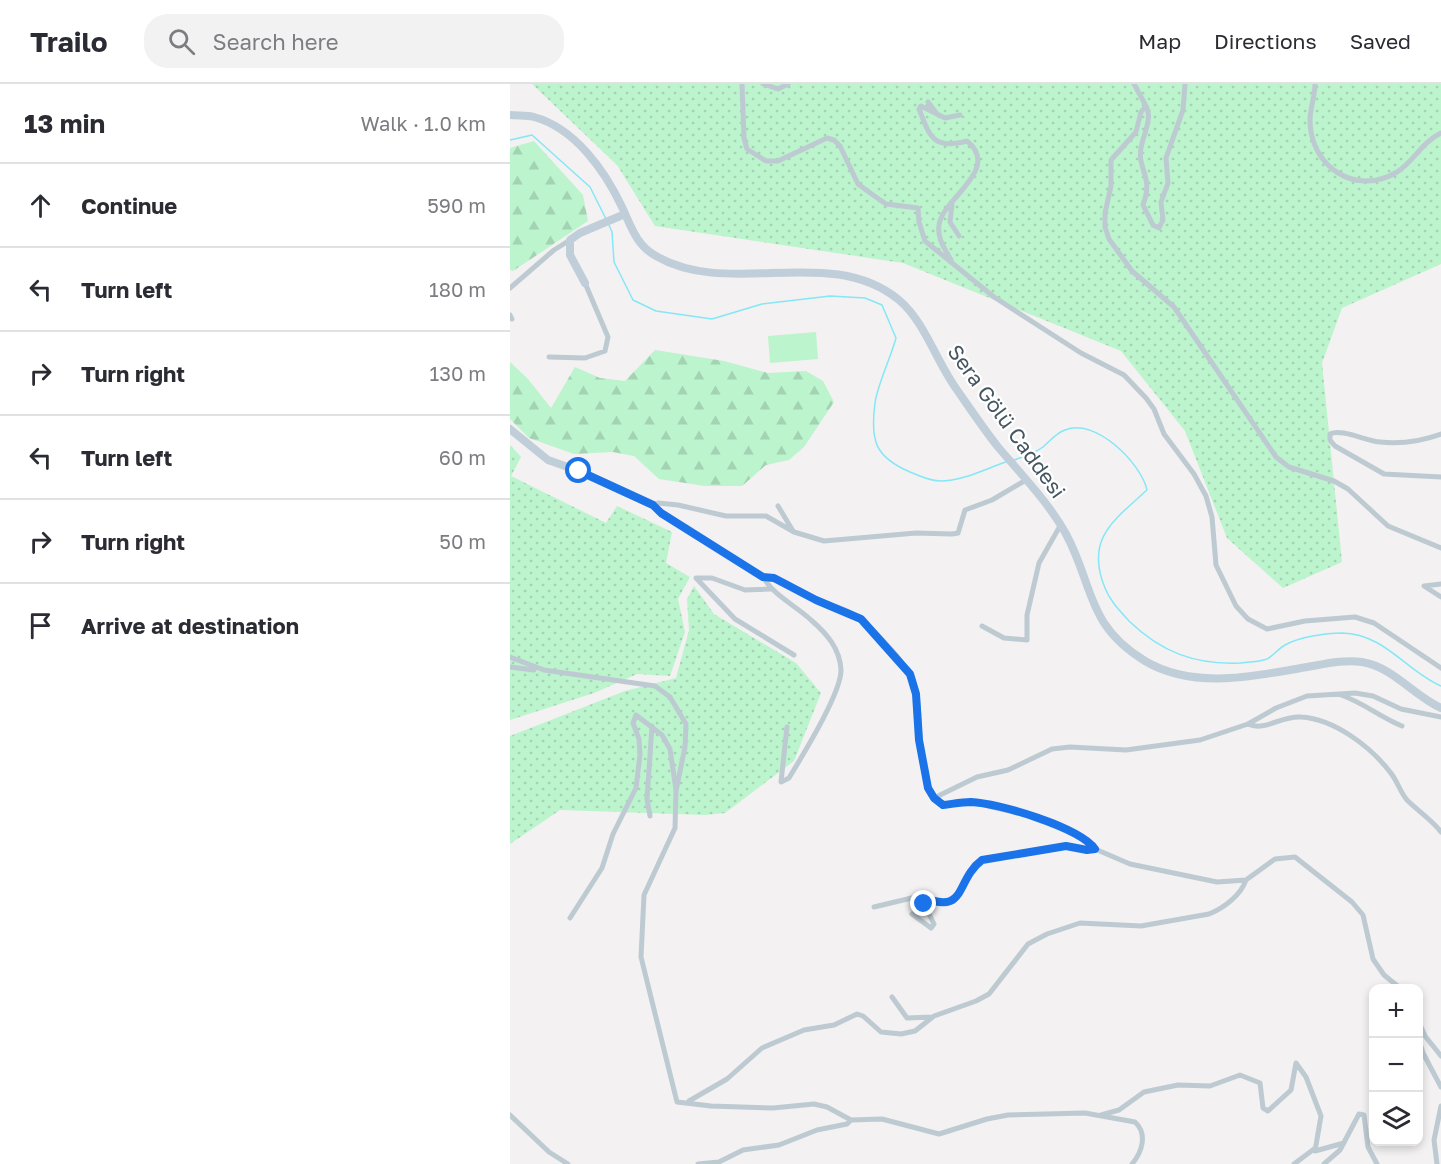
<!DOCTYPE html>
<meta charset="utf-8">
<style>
:root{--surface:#fff;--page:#f2f2f3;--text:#2b2b33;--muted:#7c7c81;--line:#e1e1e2}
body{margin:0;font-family:"Golos Text",sans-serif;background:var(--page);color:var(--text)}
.controls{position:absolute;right:18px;bottom:18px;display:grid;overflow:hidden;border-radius:12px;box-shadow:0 3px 9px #0003}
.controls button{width:54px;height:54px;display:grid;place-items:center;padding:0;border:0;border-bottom:2px solid var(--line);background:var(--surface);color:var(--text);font:30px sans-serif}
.stop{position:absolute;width:18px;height:18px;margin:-14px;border:4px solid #1a73e8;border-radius:50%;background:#fff}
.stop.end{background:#1a73e8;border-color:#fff;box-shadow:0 2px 6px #0008}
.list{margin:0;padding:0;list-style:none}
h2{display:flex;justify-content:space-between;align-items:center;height:78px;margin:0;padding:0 24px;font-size:26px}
h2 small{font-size:20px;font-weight:400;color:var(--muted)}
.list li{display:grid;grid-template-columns:39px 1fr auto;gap:18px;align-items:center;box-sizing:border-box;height:84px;padding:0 24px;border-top:2px solid var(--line)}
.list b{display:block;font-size:22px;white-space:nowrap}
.list em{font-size:20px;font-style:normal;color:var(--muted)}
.icon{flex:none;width:33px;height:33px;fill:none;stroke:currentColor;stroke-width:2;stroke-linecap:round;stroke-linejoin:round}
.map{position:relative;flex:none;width:931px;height:1080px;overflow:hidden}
header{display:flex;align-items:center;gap:36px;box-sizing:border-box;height:84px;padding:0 30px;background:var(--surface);border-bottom:2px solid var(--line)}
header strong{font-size:28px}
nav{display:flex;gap:33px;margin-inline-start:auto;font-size:21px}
.search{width:420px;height:54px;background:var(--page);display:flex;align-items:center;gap:15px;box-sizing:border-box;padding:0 21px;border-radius:24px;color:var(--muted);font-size:22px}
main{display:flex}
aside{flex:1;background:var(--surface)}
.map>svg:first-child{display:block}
</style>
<header>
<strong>Trailo</strong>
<div class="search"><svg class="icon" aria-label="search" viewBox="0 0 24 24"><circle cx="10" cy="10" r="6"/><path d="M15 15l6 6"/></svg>Search here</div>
<nav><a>Map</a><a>Directions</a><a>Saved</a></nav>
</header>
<main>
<aside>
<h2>13 min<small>Walk · 1.0 km</small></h2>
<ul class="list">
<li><svg class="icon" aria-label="ahead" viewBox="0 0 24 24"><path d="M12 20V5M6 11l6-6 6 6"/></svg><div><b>Continue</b></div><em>590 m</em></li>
<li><svg class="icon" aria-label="left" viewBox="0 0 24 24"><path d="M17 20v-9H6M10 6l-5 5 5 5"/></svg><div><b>Turn left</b></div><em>180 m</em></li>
<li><svg class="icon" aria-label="right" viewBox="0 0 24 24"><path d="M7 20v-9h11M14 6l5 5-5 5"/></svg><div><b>Turn right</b></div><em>130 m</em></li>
<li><svg class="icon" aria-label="left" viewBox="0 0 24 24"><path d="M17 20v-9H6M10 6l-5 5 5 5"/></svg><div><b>Turn left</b></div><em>60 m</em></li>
<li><svg class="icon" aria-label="right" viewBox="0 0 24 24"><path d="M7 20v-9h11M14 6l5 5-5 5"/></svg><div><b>Turn right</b></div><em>50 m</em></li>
<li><svg class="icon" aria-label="arrive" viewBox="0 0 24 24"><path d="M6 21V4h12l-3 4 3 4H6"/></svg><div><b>Arrive at destination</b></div></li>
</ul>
</aside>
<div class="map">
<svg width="931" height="1080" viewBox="0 0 931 1080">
<defs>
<pattern id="grass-dots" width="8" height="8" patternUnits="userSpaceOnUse" patternTransform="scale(1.5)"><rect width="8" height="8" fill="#bcf4cd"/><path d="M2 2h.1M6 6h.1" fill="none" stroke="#a3d3b3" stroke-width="1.8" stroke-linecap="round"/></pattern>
<pattern id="forest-firs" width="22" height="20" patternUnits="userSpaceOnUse" patternTransform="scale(1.5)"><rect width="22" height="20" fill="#bcf4cd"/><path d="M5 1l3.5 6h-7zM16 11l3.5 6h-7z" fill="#a3d3b3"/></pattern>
</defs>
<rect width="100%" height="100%" fill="#f3f1f1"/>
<!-- grass -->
<path fill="url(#grass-dots)" d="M22,0H931V180L832,224L812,279L832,478L773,504L717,454L675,347L611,267L393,179L145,142L107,81Z
M0,361L11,373L1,392L96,439L107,422L162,448L156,479L180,493L168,515L175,548L160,592L127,590L84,609L0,636Z
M184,502L204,530L286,579L311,609L284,677L215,729L195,731L50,726L0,760V652L115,607L166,594L179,546L177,515Z"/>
<!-- forest -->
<path fill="url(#forest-firs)" d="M24,57L73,111L78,137L3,187L0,186V64Z
M145,266L214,277L258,289L296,287L313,297L324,318L294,363L279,376L256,381L232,402H195L149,395L124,372L103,368L64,370L19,354L0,335V278L18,295L41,324L65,283L90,294L115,297Z"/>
<!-- pitch -->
<path fill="#bcf4cd" d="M306,248L308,275L260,279L258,252Z"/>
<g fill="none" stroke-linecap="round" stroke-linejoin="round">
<!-- stream -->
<path stroke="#84e7f6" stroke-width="1.5" d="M0,56L22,51L80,103L96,135
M98,139L102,148L104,178L123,216L146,227L202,235L252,220L320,212L355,214L372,221L386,254C381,273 367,302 365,319C360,357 365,373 400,388C409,392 420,397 430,397C453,397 475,385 496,378
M504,376C513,373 525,369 533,363C540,357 546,349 555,346C585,333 631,379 637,406C603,437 575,455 595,504C600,517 610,527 619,537C651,568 685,581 730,579C738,578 749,578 757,575C763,572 768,565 775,561C789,553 816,549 832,549C875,550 896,587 931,602"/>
<!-- street -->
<path stroke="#bdcad2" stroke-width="5" d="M232,0L234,54L237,65L256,77H268L317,54L324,56L330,62L348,100L363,111L376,120L408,124L409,138L415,157L484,213L571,269L614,291L636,314L644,325L654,350L684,390L696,412L702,433L706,481L726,522L738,535L757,545L795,537L845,533L864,539L931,584
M253,0L268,5L278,0
M624,0L636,22
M675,0L673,26L656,74L658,99L651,118L653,136L649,144L643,141L633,121C644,92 627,86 631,64C633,51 643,34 636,22L631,28L626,48L601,76V102L595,129V143L599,155L622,187L664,223L766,373L779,383L824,397L838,405L878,442L931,464
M805,0C805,12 800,25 800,36C800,83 846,113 887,88C904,77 912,58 931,49
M418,18L427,30
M442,121L440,138L449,152
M441,176C435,165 427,155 429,141C432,115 492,85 457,57C423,66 420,53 409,25L411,22L435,34L450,31
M0,204L44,166L60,156
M0,231L2,235
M39,273L75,274L95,267L98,253L75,199
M931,350C912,357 890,360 870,358C856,357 831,344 820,350V356L825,362L874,390L931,393
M143,421L151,430L253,493C264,512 285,521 301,536C316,549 330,564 331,586C331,610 292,672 279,694L271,698L277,643
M143,421L148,419L168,421L216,432H256L284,448L314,457L406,449L442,450L448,449L455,426L482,416L516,396
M268,422L283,447
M253,493C273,495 289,509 307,516C318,521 331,523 341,529C357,537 396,579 403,596C416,631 400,696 433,721L462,718L544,738L579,757L585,765L620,780L707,798L736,796L765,775L785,773L842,818L853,831L863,875L874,891L890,904
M931,500L914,502L931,513
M261,505L235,506L202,494H186L225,535L284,571
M472,542L494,554L517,556V531L529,479L550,442
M0,573L34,586L145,602L160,613L176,640L175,663L166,707L165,744L134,811L131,873L167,1018L201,1022L263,1024L304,1020L317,1023L341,1036L372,1035L429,1050L477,1035L498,1031L575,1029L625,1038C638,1050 632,1068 622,1080
M0,583L24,586
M831,611C854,619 870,633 892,642
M738,640C755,648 772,631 791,633C824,635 860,662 880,688C887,696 890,708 897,716C908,727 922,736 931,748
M424,714L467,693L498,686L542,665L560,663L616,666L690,656L738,640L766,624L797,612L845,609L863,612L891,625L931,633
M140,732L137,715L142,642
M364,823L410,812L436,820L444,817L464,782L472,776L556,762L577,766L585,765
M402,830L421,844L424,840L411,814
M60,834L92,784L103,750L126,704L130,671L129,655L123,639L126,631L152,651L160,665L166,706
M382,913L397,934L422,933
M908,936L915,952L931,972
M908,953L913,969L931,1003
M179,1017L217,995L252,964L294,946L324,941L347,930L353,932L371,948L391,950L405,947L424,932L466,917L479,910L518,860L537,850L570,839L631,842L699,830C714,824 731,811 736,796
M0,1031L39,1068L58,1080
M591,1031L609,1026L634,1008L668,1001L700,1002L730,991L750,999L753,1024L758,1027L781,1006L786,979L796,993L811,1032L805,1067L834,1059
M188,1080L209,1078L233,1066L269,1061L307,1046L337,1040L341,1036
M784,1080L804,1065
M814,1080L830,1066L849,1030L854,1031L858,1063L867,1080
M927,1080L924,1056L931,1022"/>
<!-- secondary -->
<path stroke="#c0ced9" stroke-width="8" d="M0,31C8,32 17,31 24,33C65,44 95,87 112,123C121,142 126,161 146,172C220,215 320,159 389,216C414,237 426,276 445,303C459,323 473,344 488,363C511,390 539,419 556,450C584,502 576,541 635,577C682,605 741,593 791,584C811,581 832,575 852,578C883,583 904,612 931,624
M75,199L60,171V156L70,149L115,130
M0,345L38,376L69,387L143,421"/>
</g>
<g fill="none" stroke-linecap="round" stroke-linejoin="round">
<!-- route -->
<path stroke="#1a73e8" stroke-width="8" d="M69,387L143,421L151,429L253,493L264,494L306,516L351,535L400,590L406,610L409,656L418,704L424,714L433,721C442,720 452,718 461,718C488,719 569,743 585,765L577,766L556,762L472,776C444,797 458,833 410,812L414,820"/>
</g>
<g text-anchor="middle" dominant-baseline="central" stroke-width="4.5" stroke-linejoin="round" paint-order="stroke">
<!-- street labels -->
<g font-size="21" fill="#465661" stroke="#fff">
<text transform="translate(497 337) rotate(54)">Sera Gölü Caddesi</text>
</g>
</g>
</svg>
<div class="controls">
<button>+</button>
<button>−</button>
<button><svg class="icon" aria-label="layers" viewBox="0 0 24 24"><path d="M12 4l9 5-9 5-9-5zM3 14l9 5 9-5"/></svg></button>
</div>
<div class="stop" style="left:69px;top:387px"></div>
<div class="stop end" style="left:414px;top:820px"></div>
</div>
</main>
